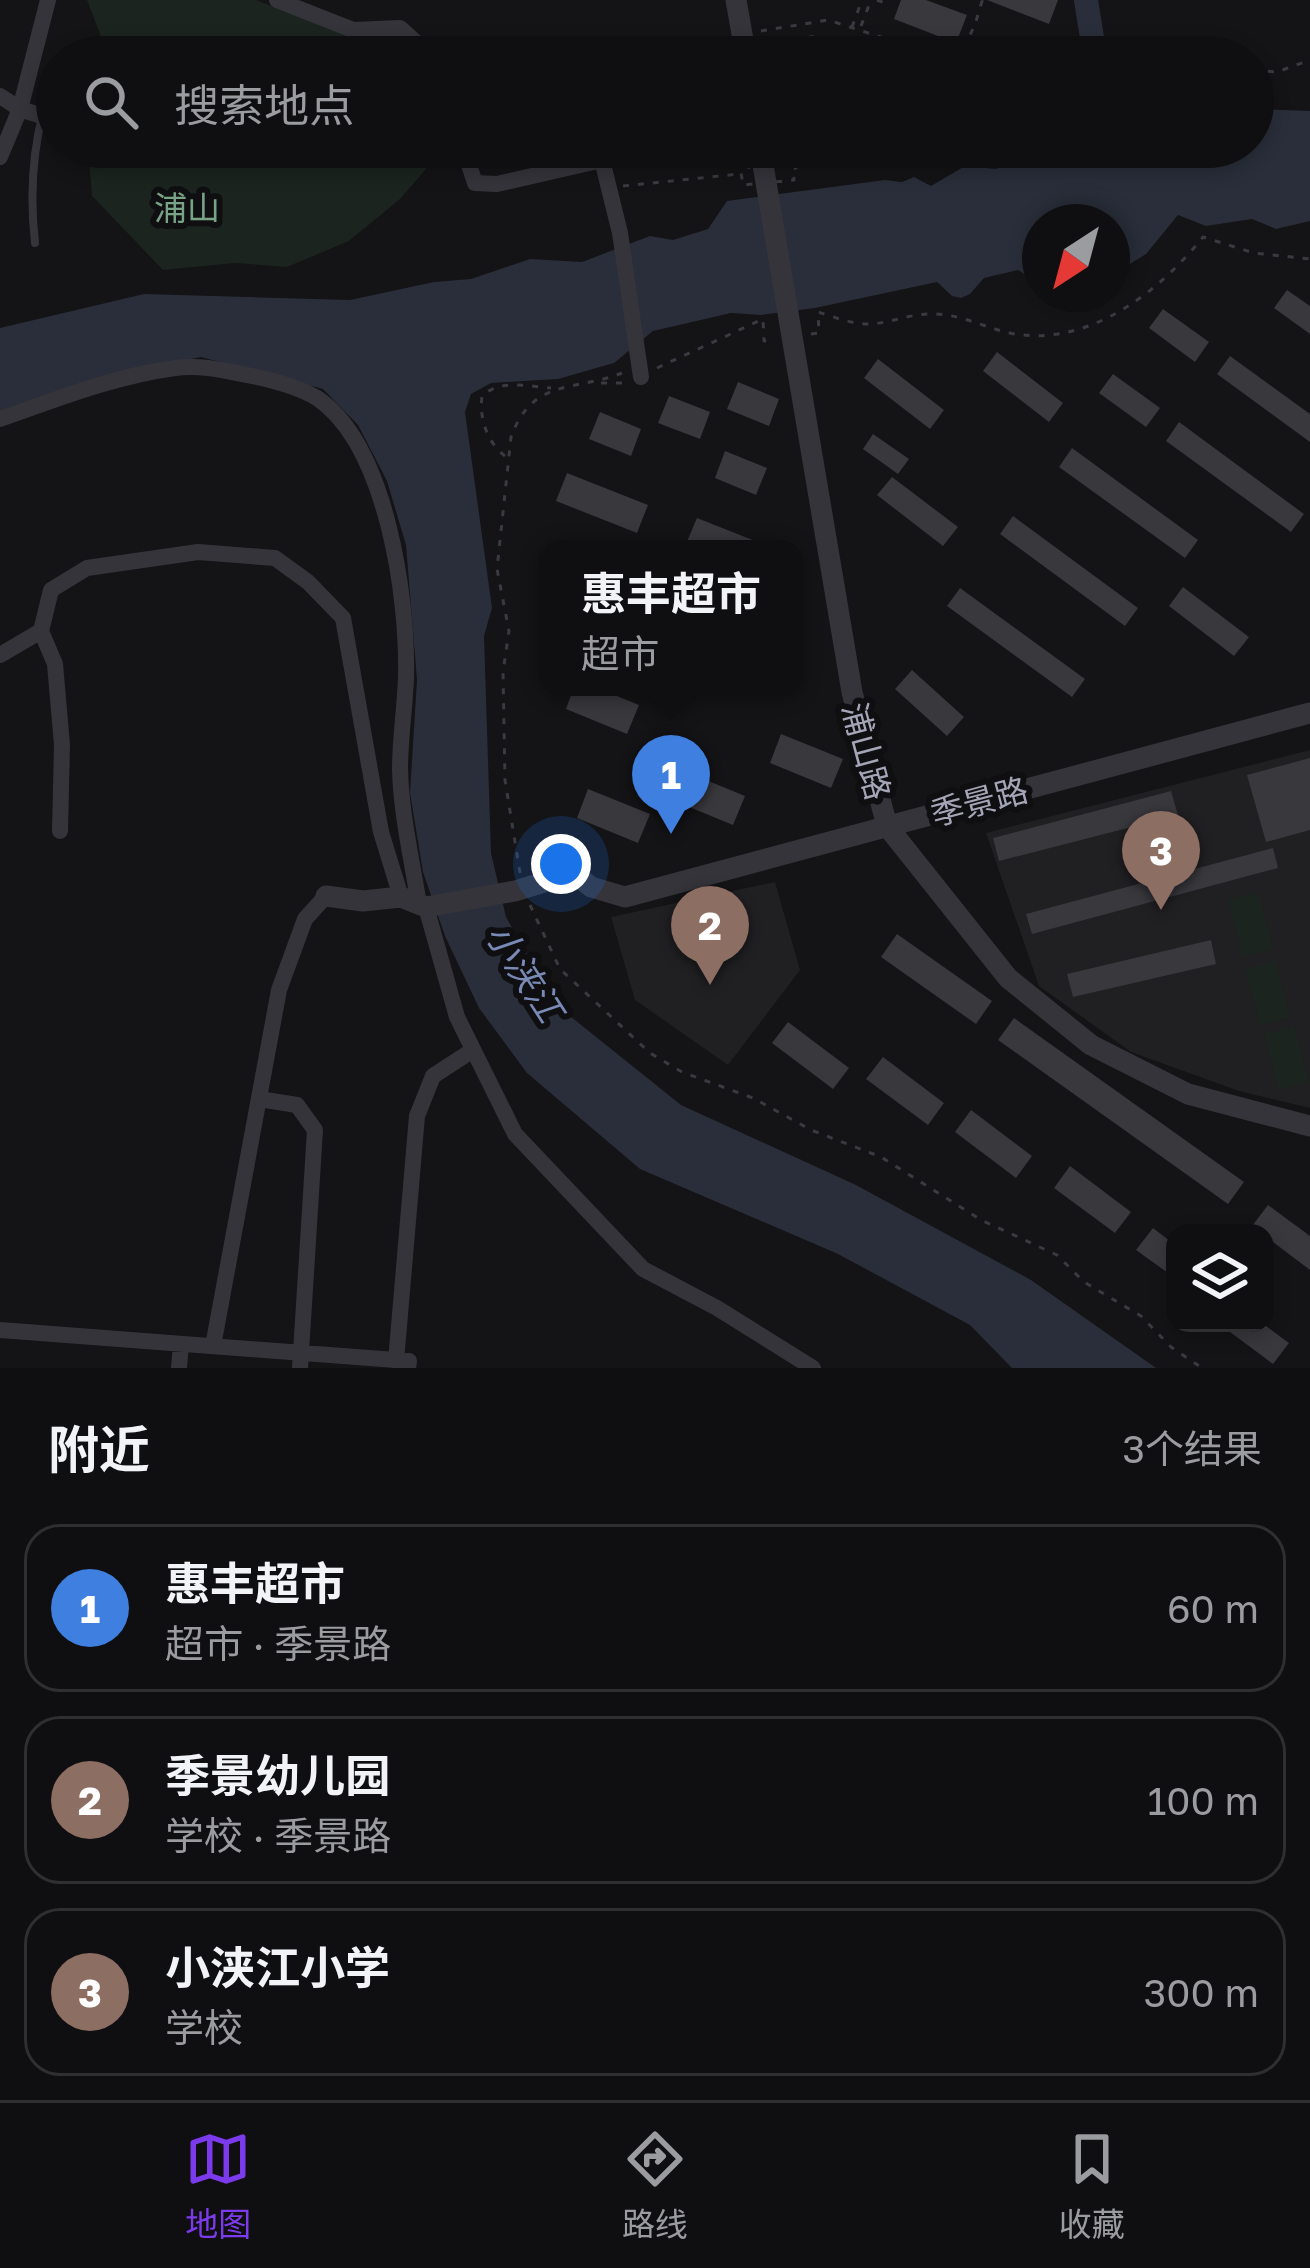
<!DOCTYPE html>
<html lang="zh">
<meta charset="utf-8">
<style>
:root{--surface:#0f0e10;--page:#181719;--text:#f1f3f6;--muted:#9b9c9f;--line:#2f2e30;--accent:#7c3aed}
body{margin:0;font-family:"Golos Text","Noto Sans SC",sans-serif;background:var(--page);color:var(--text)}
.controls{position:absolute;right:36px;bottom:36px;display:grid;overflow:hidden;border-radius:24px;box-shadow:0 6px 18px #0003}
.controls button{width:108px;height:108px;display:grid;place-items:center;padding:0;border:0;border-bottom:3px solid var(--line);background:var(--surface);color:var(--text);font:60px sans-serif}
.compass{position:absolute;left:1022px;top:204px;width:108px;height:108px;border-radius:50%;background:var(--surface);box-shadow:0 6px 18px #0003;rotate:216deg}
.you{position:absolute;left:561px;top:864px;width:42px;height:42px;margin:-30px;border:9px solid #fff;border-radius:50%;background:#1a73e8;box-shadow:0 0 0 18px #1a73e833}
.badge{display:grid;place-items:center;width:78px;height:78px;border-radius:50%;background:var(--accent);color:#fff;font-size:39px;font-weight:700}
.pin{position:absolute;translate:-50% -99px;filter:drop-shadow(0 3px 6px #0008)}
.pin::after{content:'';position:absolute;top:63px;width:42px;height:36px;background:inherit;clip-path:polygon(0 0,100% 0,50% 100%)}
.popup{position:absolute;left:539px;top:540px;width:264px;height:156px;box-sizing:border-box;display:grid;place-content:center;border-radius:24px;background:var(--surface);filter:drop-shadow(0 3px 9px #0005);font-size:39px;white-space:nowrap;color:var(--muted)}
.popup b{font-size:45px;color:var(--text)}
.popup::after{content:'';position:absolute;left:50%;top:100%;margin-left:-24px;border:24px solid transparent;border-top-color:var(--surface)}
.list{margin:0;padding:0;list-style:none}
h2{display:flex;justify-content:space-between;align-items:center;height:156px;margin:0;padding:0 48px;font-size:51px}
h2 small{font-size:39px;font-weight:400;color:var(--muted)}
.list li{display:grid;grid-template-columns:78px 1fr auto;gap:36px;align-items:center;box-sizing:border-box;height:168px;margin:0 24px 24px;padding:0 24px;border:3px solid var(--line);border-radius:36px}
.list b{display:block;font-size:45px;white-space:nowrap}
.list p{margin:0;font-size:39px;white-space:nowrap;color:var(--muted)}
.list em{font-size:39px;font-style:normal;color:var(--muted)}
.icon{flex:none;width:66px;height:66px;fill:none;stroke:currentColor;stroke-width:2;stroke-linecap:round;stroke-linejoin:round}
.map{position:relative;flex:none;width:1310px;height:1368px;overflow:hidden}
.search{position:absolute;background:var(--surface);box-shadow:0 6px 18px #0003;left:36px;right:36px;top:36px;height:132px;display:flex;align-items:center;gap:30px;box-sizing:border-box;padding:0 42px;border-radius:66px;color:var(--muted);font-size:45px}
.sheet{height:732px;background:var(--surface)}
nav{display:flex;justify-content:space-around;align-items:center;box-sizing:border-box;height:168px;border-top:3px solid var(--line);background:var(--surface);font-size:33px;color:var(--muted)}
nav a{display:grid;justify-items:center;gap:6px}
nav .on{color:var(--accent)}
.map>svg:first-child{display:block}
</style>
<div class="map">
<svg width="1310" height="1368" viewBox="0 0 1310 1368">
<rect width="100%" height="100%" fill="#141315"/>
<!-- built -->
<path fill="#201f22" d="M1310,750V1108L1239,1091L1131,1052L1039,986L986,833Z
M775,882L800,970L728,1065L635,1000L611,917Z"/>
<!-- green -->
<path fill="#1b241e" d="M87,0H256L351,37L405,35L427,57H101L100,34Z
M88,147H445L400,199L349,241L287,267L235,263L163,270L92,196Z
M1258,892L1273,949L1243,957L1228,900Z
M1275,961L1290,1018L1260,1025L1245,969Z
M1294,1026L1309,1082L1279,1090L1264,1034Z"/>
<!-- water -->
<path fill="#292e3a" d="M1253,109L1310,111V221L1276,229L1252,219L1206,226L1178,215L1146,254L1112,275V222H1040V284L1018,270L984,278L970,294L961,298L952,296L937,282L815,308L761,315L731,313L653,331L614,363L558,379L491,383L471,394L465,412L492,608L484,636L491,853L506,917L555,1004L681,1105L856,1185L1031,1280L1156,1368H1012L970,1325L838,1254L640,1169L527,1073L479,1008L445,936L423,872L410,793L417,680L406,545L387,481L358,425L323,389L201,357L109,376L0,414V328L144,294L350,300L434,282L471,279L530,259L582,262L650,236L673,240L708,229L727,201L885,180L902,182L914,177L931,186L965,166L996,169L1022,155L1066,147H1253Z"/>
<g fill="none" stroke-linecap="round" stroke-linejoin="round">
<!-- river -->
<path stroke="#292e3a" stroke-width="24" d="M1086,0L1093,44"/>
</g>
<!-- building -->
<path fill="#38383d" d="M901,0H926L967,15L956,43L894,19Z
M987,0H1058L1049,24Z
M812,35L868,56L867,57H790L788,41Z
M1287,290L1310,306V334L1274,308Z
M1163,309L1209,342L1195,362L1149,328Z
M997,352L1063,403L1049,422L983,371Z
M1230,356L1310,414V442L1217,374Z
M878,359L944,410L930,429L864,378Z
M1113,374L1160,408L1146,427L1099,393Z
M738,382L779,399L769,426L727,409Z
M669,396L710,412L700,439L658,423Z
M600,412L641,429L631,456L589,439Z
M1179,422L1304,514L1291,532L1166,441Z
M873,434L909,459L898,474L863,449Z
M1072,448L1198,540L1185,558L1059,467Z
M725,451L767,468L756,495L715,478Z
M567,473L648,505L637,533L556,501Z
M892,477L958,527L943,546L877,495Z
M1013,516L1138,608L1125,626L1000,534Z
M697,518L773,548V549L685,546Z
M1183,587L1249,637L1234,656L1169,606Z
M960,588L1085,679L1072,697L947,606Z
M912,670L964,717L947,736L895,689Z
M574,687H595L639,705L627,734L566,709Z
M781,734L843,759L831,788L770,763Z
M1310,758V830L1266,842L1247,775Z
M684,771L745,796L733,825L672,800Z
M588,789L650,814L638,843L577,818Z
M1171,791L1178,815L999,861L993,838Z
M1273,848L1278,868L1032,934L1026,914Z
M897,934L992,1001L976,1024L881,957Z
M1211,940L1216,964L1073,997L1067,974Z
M1014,1018L1244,1182L1228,1204L998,1040Z
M788,1022L849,1068L833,1089L772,1043Z
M883,1057L944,1103L928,1125L866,1079Z
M971,1110L1032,1156L1016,1178L955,1132Z
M1070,1166L1131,1212L1115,1233L1054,1188Z
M1268,1205L1310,1236V1270L1252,1226Z
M1153,1228L1175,1245V1278L1136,1250Z
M1218,1323H1262L1289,1343L1273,1364Z"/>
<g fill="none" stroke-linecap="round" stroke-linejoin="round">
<!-- path -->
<path stroke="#3a3a42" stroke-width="3" stroke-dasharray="6 9" stroke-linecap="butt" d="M877,0L887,4L888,0
M861,26L871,0
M852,27L862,0
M761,31L828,20L943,57C969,49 975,26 982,1L979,0
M1167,57H1195
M1253,70L1277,72L1310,60
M791,147L794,180L743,185L738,154L746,152L749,169L783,164L782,149Z
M849,147L862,166C897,159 935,175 964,147
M794,169L833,147
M623,186L739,174
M811,334L819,333L818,312C834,317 854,325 872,324C894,322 912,313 935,314C964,315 987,329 1015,334C1090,346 1159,292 1203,237L1254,253L1310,259
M657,368L763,319L764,341L772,340
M601,383H627
M505,456C487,442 479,418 482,396C500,379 527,386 551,388
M520,873L505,780L503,672L509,631L497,569L511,437C533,377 574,392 622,373
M530,905L560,969L650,1053L682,1072L753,1098L811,1130L881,1157L981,1220L1057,1255L1084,1282L1141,1316L1171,1347L1202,1368"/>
<!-- service -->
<path stroke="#35343b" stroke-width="8" d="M35,243C28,181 35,126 57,68"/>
<!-- minor -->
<path stroke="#35343b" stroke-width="16" d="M277,0L353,30L400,28L432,57
M0,96L20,109L39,115
M463,147L475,183L497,184L602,160L620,233L641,377
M0,157L20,109L48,0
M0,419C57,399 115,376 175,368C202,364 230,372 257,377C275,381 300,388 317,398C387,445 408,599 406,677C405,708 400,738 400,769C401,814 412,860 419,905
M0,655L41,631
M60,831L62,745L55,664L41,631L51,590L87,568L198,552L275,558L308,582L343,618L381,832L401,897
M426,907L457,1017L515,1134L643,1269L717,1308L813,1368
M259,1099L297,1105L315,1130L300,1368
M0,1330L409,1361L408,1368
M213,1346L279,990L305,919L326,896
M396,1361L417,1116L433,1076L473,1050
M179,1368L181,1344"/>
<!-- tertiary -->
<path stroke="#35343b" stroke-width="21" d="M736,0L746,57
M760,147L852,692L887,826L1008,978L1091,1045L1188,1094L1310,1126
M326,896L363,901L401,897L426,907L515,891L574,873L591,887L625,897L1310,713"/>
</g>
<g text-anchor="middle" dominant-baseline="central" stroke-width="12" stroke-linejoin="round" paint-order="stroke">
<!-- park labels -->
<g font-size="33" fill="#79a386" stroke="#0f0e10">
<text x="187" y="207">浦山</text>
</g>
<!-- street labels -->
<g font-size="33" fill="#a4a5b7" stroke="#0f0e10">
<text transform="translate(867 751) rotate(75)">浦山路</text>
<text transform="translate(979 801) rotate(-15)">季景路</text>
</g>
<!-- water labels -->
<g font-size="36" font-style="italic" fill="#788ab5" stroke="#0f0e10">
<text transform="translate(525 972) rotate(57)">小浃江</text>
</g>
</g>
</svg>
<div class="controls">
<button><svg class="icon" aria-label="layers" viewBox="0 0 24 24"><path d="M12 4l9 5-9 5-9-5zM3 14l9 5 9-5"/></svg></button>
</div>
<svg class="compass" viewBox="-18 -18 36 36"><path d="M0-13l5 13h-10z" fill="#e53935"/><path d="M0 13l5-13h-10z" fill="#9b9c9f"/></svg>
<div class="you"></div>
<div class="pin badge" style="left:671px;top:834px;background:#3f7fe0">1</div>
<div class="popup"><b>惠丰超市</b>超市</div>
<div class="pin badge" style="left:710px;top:985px;background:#8d6e63">2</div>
<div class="pin badge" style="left:1161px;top:910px;background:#8d6e63">3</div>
<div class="search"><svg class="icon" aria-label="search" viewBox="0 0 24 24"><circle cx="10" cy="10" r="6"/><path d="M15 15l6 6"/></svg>搜索地点</div>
</div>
<section class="sheet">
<h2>附近<small>3个结果</small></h2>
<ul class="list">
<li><span class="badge" style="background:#3f7fe0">1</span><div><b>惠丰超市</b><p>超市 · 季景路</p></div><em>60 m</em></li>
<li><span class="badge" style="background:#8d6e63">2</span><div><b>季景幼儿园</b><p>学校 · 季景路</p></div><em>100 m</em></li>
<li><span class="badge" style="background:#8d6e63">3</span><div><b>小浃江小学</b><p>学校</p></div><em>300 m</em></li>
</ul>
</section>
<nav>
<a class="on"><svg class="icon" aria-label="map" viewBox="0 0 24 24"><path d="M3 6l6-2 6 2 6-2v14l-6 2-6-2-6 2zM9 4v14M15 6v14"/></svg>地图</a>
<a><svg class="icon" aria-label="directions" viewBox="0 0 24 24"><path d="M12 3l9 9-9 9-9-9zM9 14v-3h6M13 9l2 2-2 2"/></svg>路线</a>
<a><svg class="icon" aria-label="saved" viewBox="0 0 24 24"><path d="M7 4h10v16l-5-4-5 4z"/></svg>收藏</a>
</nav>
